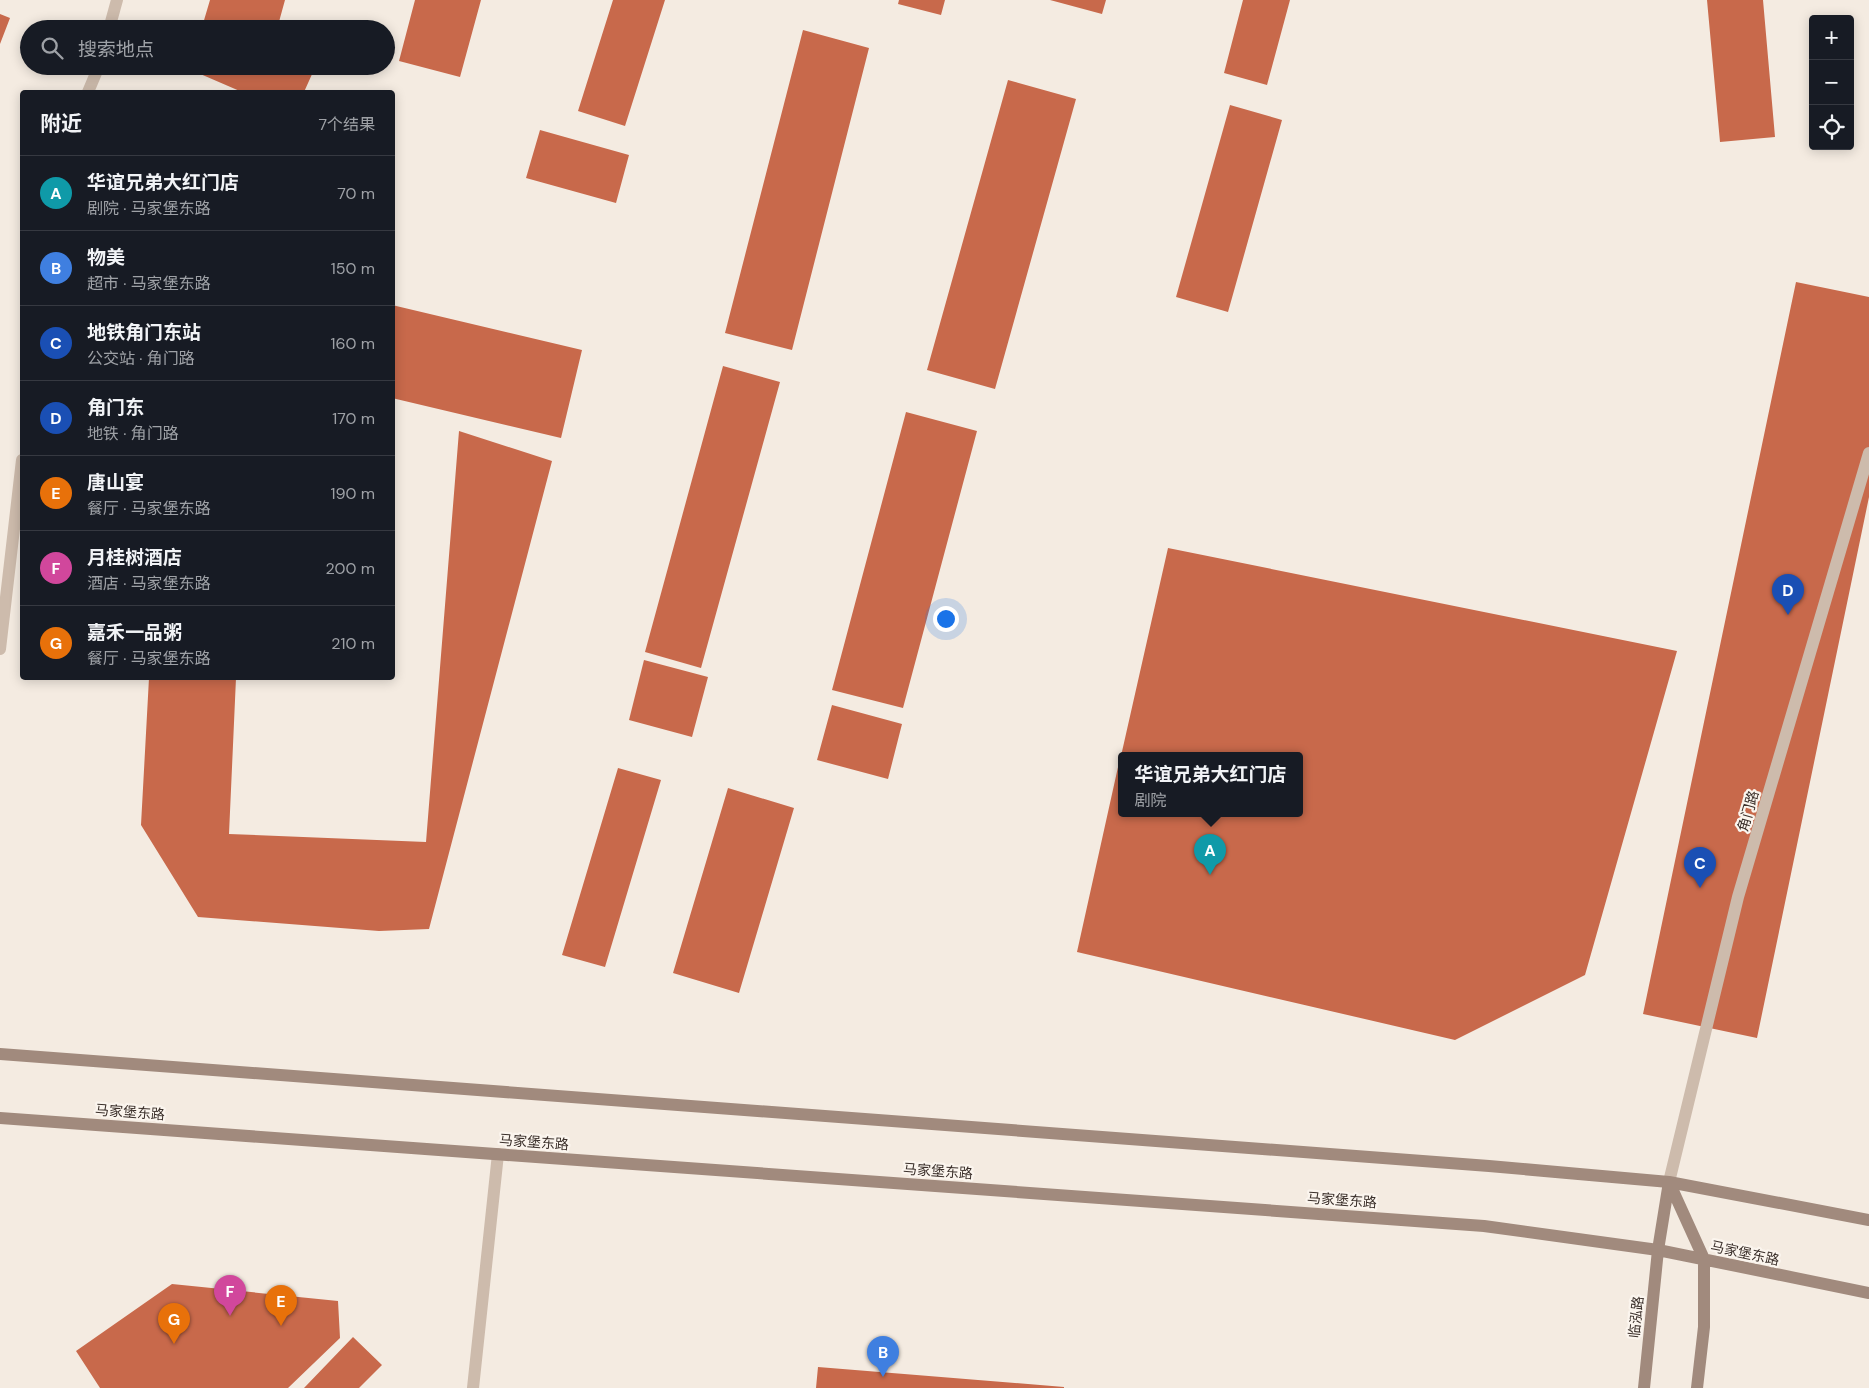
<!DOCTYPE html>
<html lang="zh">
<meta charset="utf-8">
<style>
:root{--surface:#171b24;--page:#242831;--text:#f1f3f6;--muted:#9ea1a6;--line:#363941;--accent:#92aeb2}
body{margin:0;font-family:"DM Sans","Noto Sans SC",sans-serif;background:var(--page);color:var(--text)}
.controls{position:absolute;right:15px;top:15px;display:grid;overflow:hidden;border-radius:5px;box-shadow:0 2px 12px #0003}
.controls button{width:45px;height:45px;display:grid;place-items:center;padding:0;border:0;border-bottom:1px solid var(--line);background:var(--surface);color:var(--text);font:25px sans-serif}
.you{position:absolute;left:945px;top:618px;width:18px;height:18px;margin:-12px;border:4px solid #fff;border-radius:50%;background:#1a73e8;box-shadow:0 0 0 8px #1a73e833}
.badge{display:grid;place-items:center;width:32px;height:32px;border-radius:50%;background:var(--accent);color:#fff;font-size:16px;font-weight:700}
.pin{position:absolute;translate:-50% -41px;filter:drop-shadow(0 1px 2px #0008)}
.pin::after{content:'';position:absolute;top:26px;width:18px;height:15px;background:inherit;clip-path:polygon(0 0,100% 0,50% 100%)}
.popup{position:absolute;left:1118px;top:752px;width:185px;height:65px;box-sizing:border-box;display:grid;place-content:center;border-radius:5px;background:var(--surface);filter:drop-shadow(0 1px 4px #0005);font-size:16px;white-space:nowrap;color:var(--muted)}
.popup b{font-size:19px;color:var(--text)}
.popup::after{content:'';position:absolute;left:50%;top:100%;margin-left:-10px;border:10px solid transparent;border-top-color:var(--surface)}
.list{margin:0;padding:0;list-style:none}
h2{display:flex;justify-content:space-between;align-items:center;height:65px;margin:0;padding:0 20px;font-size:21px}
h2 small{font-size:16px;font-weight:400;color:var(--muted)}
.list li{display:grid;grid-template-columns:32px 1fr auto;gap:15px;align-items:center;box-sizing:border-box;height:75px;padding:0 20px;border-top:1px solid var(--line)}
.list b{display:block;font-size:19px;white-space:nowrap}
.list p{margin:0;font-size:16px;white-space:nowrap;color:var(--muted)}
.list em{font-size:16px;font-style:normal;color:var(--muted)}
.icon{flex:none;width:28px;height:28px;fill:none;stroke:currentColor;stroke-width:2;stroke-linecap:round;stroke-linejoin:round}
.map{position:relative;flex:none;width:1869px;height:1388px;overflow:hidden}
.search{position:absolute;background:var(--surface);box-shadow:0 2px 12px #0003;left:20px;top:20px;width:375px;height:55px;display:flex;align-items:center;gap:12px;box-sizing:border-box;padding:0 18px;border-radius:28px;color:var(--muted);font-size:19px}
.panel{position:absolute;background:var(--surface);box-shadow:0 2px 12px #0003;left:20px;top:90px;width:375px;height:590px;border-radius:5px}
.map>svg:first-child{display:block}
</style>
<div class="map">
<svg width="1869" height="1388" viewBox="0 0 1869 1388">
<rect width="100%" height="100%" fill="#f4ebe1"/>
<!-- building -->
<path fill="#c8694b" d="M210,0H285L277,29H210L202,27Z
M415,0H481L460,77L399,61Z
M613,0H665L625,126L578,111Z
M899,0H945L941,15L898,4Z
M1050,0H1106L1102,14Z
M1243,0H1290L1267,85L1224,73Z
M1707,0H1763L1775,137L1720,142Z
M0,14L10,18L0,44Z
M803,30L869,48L792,350L725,333Z
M201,66H299L313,72L304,92H242L198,73Z
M1008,80L1076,99L995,389L927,370Z
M1230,105L1282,120L1228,312L1176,297Z
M540,130L629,155L616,203L526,178Z
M1796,282L1869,297V497L1757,1038L1643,1014Z
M392,305L582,350L561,438L392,398Z
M723,366L780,382L701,668L645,652Z
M906,412L977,431L903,708L832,690Z
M459,431L552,461L429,929L379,931L198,917L141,825L149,678H236L229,834L426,842Z
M1168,548L1677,651L1585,975L1455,1040L1077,952L1120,758L1121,814H1299V756H1121Z
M644,660L708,677L692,737L629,720Z
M832,705L902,724L888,779L817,760Z
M618,768L661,780L605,967L562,955Z
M728,788L794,808L739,993L673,973Z
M172,1284L338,1301L340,1338L288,1388H100L76,1351Z
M353,1337L382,1365L359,1388H304Z
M818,1367L1064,1387V1388H816Z"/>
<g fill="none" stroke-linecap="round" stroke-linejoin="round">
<!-- minor -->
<path stroke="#cdbbac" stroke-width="12" d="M473,1388L498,1154"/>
<!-- tertiary -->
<path stroke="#cdbbac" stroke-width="12" d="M109,29L117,0
M88,92L99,66
M0,649L22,460
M1669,1182L1738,897L1869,453"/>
<!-- secondary -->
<path stroke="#a18a7d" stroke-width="12" d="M0,1054L1489,1166L1669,1182L1869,1220
M0,1118L1484,1226L1658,1250L1869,1293
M1669,1182L1704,1259V1327L1697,1388
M1644,1388L1658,1250L1669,1182"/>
</g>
<g text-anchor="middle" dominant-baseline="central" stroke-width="4.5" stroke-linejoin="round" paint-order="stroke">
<!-- street labels -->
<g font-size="14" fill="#3b302b" stroke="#fbf5ee">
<text transform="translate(1748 811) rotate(-74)">角门路</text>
<text transform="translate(130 1112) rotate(4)">马家堡东路</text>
<text transform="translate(534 1142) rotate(4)">马家堡东路</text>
<text transform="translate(938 1171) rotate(4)">马家堡东路</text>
<text transform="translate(1342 1200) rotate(4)">马家堡东路</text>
<text transform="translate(1745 1253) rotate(12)">马家堡东路</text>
<text transform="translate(1636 1317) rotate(-84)">临泓路</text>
</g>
</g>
</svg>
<div class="controls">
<button>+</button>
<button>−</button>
<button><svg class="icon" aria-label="locate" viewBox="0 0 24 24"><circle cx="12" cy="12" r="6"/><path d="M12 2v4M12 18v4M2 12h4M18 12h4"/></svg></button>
</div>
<div class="you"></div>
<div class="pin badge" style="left:1210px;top:875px;background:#0f9aa8">A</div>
<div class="popup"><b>华谊兄弟大红门店</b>剧院</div>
<div class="pin badge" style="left:883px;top:1377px;background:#3f7fe0">B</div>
<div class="pin badge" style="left:1700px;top:888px;background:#1a4fb4">C</div>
<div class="pin badge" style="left:1788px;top:615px;background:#1a4fb4">D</div>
<div class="pin badge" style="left:281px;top:1326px;background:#e8710a">E</div>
<div class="pin badge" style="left:230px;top:1316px;background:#d1479c">F</div>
<div class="pin badge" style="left:174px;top:1344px;background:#e8710a">G</div>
<div class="search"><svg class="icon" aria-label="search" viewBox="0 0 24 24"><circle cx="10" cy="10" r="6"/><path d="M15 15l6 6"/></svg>搜索地点</div>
<section class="panel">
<h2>附近<small>7个结果</small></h2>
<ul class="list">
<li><span class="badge" style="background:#0f9aa8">A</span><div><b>华谊兄弟大红门店</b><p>剧院 · 马家堡东路</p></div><em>70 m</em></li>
<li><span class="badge" style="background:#3f7fe0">B</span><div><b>物美</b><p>超市 · 马家堡东路</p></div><em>150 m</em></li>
<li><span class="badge" style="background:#1a4fb4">C</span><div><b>地铁角门东站</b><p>公交站 · 角门路</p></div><em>160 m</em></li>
<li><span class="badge" style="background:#1a4fb4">D</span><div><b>角门东</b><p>地铁 · 角门路</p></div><em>170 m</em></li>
<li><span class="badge" style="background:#e8710a">E</span><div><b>唐山宴</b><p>餐厅 · 马家堡东路</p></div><em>190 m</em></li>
<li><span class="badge" style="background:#d1479c">F</span><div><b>月桂树酒店</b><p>酒店 · 马家堡东路</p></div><em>200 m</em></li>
<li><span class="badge" style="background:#e8710a">G</span><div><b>嘉禾一品粥</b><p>餐厅 · 马家堡东路</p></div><em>210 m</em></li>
</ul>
</section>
</div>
